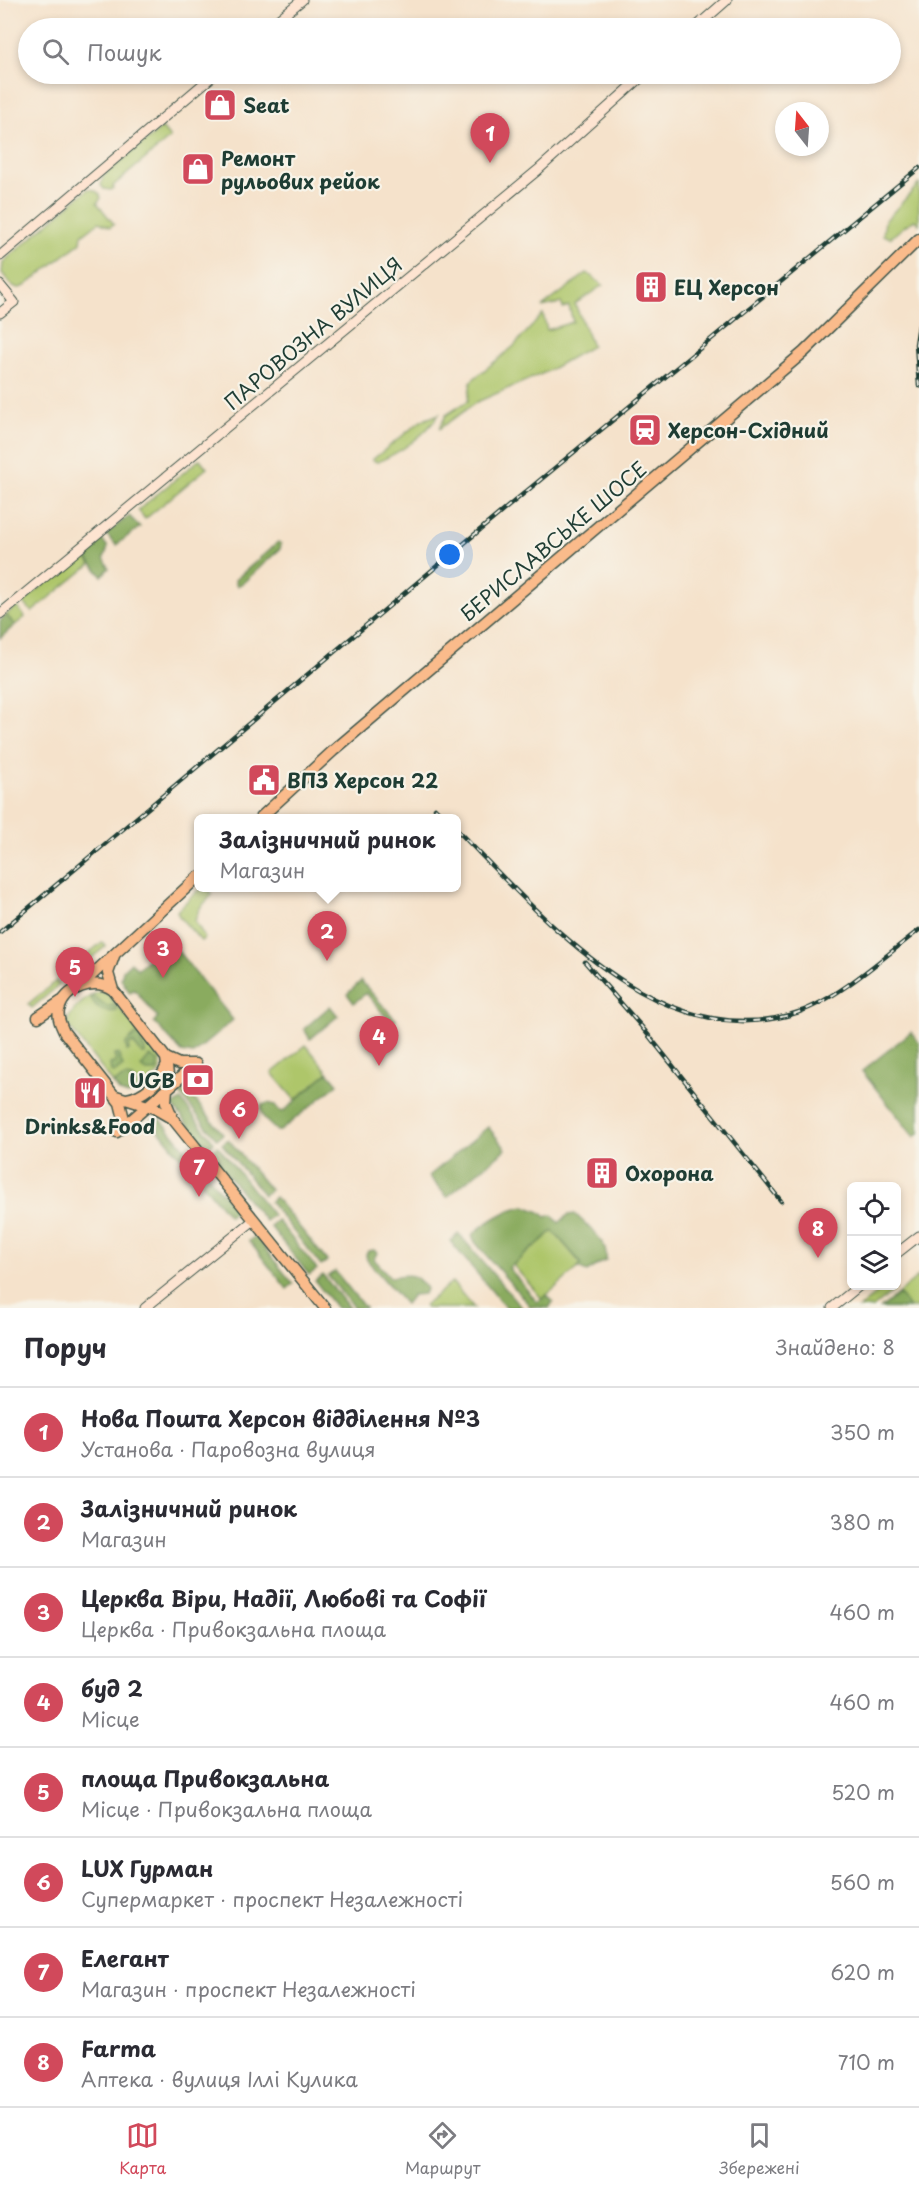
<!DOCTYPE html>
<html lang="uk">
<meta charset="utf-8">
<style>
:root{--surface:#fff;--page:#f7f7f7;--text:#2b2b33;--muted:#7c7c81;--line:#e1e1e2;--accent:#d1495b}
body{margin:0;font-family:"Playpen Sans",sans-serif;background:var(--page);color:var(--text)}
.controls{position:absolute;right:18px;bottom:18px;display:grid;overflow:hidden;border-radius:9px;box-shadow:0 3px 9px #0003}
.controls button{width:54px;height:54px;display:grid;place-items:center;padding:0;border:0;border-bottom:2px solid var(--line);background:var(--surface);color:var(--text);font:30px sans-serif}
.compass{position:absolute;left:775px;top:102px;width:54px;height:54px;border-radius:50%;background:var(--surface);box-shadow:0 3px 9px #0003;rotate:343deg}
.you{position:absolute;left:450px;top:555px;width:21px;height:21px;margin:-15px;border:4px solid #fff;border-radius:50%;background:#1a73e8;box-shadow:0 0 0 9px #1a73e833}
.badge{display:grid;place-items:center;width:39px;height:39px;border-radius:50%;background:var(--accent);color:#fff;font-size:20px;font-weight:700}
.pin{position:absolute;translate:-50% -50px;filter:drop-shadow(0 2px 3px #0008)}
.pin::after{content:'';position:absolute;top:32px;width:21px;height:18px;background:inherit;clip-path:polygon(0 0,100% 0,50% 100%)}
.popup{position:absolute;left:194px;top:814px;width:267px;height:78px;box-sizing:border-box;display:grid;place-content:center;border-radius:9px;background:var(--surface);filter:drop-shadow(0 2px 4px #0005);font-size:20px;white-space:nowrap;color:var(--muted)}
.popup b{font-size:22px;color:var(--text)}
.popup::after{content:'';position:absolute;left:50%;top:100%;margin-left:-12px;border:12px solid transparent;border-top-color:var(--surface)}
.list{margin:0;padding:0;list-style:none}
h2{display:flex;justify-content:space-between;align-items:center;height:78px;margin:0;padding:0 24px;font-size:26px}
h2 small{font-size:20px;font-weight:400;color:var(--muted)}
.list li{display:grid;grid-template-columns:39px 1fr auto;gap:18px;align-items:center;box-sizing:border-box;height:90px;padding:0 24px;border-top:2px solid var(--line)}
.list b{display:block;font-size:22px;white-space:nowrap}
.list p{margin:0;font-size:20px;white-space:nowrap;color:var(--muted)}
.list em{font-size:20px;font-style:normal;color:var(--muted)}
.icon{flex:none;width:33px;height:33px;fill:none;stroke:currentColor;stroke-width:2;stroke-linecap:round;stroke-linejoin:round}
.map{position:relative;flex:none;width:919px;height:1308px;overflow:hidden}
.search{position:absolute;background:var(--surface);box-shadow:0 3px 9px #0003;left:18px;right:18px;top:18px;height:66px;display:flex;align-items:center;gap:15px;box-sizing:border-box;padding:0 21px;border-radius:33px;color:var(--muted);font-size:22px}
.sheet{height:798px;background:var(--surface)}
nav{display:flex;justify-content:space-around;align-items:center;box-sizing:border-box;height:84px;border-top:2px solid var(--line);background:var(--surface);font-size:16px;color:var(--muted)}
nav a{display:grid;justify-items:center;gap:3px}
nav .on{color:var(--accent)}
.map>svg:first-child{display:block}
</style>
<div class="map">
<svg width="919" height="1308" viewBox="0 0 919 1308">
<rect width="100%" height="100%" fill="#f7f3e8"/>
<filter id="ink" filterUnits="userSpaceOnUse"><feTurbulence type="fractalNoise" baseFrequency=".0167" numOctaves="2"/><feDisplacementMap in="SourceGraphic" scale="12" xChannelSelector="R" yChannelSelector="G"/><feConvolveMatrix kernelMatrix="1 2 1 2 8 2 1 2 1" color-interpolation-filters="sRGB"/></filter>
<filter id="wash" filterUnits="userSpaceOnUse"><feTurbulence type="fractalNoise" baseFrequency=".008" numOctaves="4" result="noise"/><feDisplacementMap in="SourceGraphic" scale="24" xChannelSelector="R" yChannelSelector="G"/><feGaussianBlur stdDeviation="1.35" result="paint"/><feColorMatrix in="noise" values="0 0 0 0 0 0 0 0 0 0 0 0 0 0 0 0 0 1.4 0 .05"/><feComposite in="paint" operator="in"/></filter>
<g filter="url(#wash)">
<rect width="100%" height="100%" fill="#f5e2cb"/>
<!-- green -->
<path fill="#aec66b" stroke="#668250" stroke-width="1.5" d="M162,128L170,138L113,186L114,188L111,190L104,189L101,185L103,176Z
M919,184V224L915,220L906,225L890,238L883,235L885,221Z
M88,189C94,189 99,191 101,198L97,203L114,224L110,227L99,222L82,235L81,242L25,286L20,288L13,287L2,273L3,262Z
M587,273L603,285L575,304L592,346L546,372L477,402L439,429L446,415L468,401L471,381L513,347L543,314L547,330L573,322L569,306L563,308L561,303L542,307Z
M439,414C426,435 400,453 377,462L372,460L421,421Z
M200,459L207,468L145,519L138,510Z
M83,553L91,564L32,612L23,602Z
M17,606L25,617L15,625L6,615Z
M201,889L209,890L212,895L199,909L195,921L205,938L201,941L179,916L177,911L197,891Z
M102,942L106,946L67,978L64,974Z
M56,981L59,985L32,1008L28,1004Z
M100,991L108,994L161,1059V1071L137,1093L120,1092L67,1024C68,1011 88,996 100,991Z
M306,1045L328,1072L295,1100L272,1073Z
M553,1231L582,1265L542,1299L513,1265Z
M919,1276V1308H881Z
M452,1282L474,1308H426L424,1306Z
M886,1286H893L896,1289L873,1308H859Z"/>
<!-- forest -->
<path fill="#8aab5f" stroke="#54744a" stroke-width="1.5" d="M129,516L140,527L116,545L106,534Z
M101,539L108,547L104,558L109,568L102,576L83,553Z
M278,542L281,544L280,549L243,583L237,586L235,580Z
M6,615L15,625L0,638V621Z
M169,940L233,1020L193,1054L182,1052L154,1022L158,1018L134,989L130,993L121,979L123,970L131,962L137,969Z
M361,981L396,1020L392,1024L366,993L354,1003L347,994Z
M93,996L107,1006L114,1005L117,1011C104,1013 97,1010 91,998Z
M330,1006L338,1016L310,1039L304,1029Z
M911,1032L919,1043V1133L914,1137L862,1071Z
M136,1034L142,1038L141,1043L145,1050V1054H142L133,1043L130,1044L129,1050L127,1051L126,1043Z
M118,1054L123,1066L114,1073L111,1072L110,1064L116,1062L114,1055Z
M150,1056L158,1061L157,1071H147L141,1067Z
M328,1072L338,1084L280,1131H277C269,1123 258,1117 262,1105L268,1103L275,1105L278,1110L283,1112Z
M125,1077L132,1078L140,1084L139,1090L128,1095L120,1092L113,1083Z
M186,1089L223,1134L217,1139L180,1094Z
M181,1100L214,1142L207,1148L173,1106Z
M158,1116L236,1210L229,1216L151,1121Z
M488,1127L506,1149L447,1197L429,1176Z
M228,1139L270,1190L264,1195L222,1144Z
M218,1146L273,1215L265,1221L210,1153Z
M275,1197L327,1261L321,1266L270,1202Z
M525,1206L540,1212L546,1217L552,1215L559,1223L568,1215L575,1214C587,1226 609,1241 606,1260L587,1272L578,1268L582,1264L553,1231L509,1268L537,1302L547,1295L553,1302L549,1308L530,1306L475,1242L472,1235C485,1223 508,1208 525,1206Z
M277,1220L317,1269L309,1275L270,1226Z
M459,1234L522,1308H506L450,1241Z
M255,1236L293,1284L287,1289L249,1241Z
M374,1250L377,1253L374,1259L390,1277C408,1275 415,1271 426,1289L424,1294L412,1295L405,1304L367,1260L366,1255L368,1251Z
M335,1271L365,1308H354L328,1276Z
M323,1275L349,1308H336L315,1281Z
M899,1294L909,1308H881Z"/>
</g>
<g filter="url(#ink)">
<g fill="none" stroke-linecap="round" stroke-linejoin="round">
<!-- secondary casing -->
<g stroke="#3f564b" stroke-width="11">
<path id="secondary" d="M268,28L302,0
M695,28L727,0
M0,256L215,74
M0,285L14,302L0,313
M0,614L538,170L645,74
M896,1254L919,1236
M145,1308L254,1220
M832,1308L859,1286"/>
</g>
<!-- primary casing -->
<g stroke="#3f564b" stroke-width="13">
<path id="primary" d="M260,818L333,751L804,352L919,239
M80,986L198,877
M113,990L108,973L114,956
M38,1017L62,1001
M166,1058L179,1064H196
M116,1096L154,1108L173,1119L325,1308
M127,1099C143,1096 160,1082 166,1067
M122,1128L196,1064
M117,1132L124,1119L120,1103L64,1032C61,1025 57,1018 59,1010C65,987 95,977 113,990L166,1058L168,1075L166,1102L173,1119"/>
</g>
<!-- secondary -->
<use href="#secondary" stroke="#fde4d1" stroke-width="9"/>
<!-- primary -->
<use href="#primary" stroke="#fabb8b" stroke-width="10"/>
<!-- rail casing -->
<g stroke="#1f3d34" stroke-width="4.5">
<path id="rail" d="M919,325L916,344L919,386
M435,808L445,818
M456,829C542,916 660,1059 799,1012C839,998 885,956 919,930
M0,932L511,504L919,168
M585,962L641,1026L781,1201"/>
</g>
<!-- rail -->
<use href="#rail" stroke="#f7f3e8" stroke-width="2" stroke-dasharray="7" stroke-linecap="butt"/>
</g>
</g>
<!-- icons -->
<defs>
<g id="shop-square" transform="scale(1.725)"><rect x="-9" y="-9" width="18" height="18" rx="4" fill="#d1495b" stroke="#f7f3e8"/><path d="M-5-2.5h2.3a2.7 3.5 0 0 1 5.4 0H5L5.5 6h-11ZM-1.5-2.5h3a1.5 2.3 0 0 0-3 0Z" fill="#fff"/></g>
<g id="building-square" transform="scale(1.725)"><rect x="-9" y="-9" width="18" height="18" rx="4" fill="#d1495b" stroke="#f7f3e8"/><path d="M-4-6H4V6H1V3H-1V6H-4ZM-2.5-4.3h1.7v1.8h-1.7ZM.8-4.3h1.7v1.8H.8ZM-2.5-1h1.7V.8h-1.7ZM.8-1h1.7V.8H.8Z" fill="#fff"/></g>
<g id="station-square" transform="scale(1.725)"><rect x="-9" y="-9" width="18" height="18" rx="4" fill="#d1495b" stroke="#f7f3e8"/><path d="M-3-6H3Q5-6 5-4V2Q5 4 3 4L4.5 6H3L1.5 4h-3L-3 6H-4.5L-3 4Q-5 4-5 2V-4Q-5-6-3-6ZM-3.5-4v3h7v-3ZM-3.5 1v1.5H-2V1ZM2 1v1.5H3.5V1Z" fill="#fff"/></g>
<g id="civic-square" transform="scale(1.725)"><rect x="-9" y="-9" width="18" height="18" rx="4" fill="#d1495b" stroke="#f7f3e8"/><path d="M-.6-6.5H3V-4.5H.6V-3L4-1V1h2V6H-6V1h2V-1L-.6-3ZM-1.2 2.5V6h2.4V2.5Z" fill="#fff"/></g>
<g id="bank-square" transform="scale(1.725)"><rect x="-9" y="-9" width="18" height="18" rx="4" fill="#d1495b" stroke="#f7f3e8"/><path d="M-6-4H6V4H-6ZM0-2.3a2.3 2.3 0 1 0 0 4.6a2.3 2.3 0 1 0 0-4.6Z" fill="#fff"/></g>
<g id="restaurant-square" transform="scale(1.725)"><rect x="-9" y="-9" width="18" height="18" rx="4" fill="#d1495b" stroke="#f7f3e8"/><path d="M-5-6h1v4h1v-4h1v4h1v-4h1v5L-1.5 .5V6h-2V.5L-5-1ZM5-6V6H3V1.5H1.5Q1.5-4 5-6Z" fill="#fff"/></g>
</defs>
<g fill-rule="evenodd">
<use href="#shop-square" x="220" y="105"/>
<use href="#shop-square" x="198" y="169"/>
<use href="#building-square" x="651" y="287"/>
<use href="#station-square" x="645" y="430"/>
<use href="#civic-square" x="264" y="780"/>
<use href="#bank-square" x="198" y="1080"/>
<use href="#restaurant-square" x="90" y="1093"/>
<use href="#building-square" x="602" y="1173"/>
</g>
<g text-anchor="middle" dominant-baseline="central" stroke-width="4.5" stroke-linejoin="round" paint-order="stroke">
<!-- poi labels -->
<g font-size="20" font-weight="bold" fill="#1f3d34" stroke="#f7f3e8" text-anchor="start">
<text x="243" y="105">Seat</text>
<text x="221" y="158">Ремонт<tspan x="221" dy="23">рульових рейок</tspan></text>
<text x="674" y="287">ЕЦ Херсон</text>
<text x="668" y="430">Херсон-Східний</text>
<text x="287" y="780">ВПЗ Херсон 22</text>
<text x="175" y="1080" text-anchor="end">UGB</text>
<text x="90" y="1126" text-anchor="middle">Drinks&amp;Food</text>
<text x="625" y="1173">Охорона</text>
</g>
<!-- street labels -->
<g font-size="20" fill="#1f3d34" stroke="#f7f3e8">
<text transform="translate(313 333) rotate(-40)">ПАРОВОЗНА ВУЛИЦЯ</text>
<text transform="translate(553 541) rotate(-40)">БЕРИСЛАВСЬКЕ ШОСЕ</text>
</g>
</g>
</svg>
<div class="controls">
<button><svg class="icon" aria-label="locate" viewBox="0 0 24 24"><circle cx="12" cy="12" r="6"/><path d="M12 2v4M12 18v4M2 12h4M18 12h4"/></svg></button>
<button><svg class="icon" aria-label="layers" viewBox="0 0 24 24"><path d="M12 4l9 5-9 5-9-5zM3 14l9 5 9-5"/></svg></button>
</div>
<svg class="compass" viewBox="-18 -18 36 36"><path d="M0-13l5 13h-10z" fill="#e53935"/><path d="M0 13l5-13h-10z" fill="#7c7c81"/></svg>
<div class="you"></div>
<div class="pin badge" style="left:490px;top:163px">1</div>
<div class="pin badge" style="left:327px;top:961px">2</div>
<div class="popup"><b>Залізничний ринок</b>Магазин</div>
<div class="pin badge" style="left:163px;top:978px">3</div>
<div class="pin badge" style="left:379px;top:1066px">4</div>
<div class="pin badge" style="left:75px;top:997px">5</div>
<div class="pin badge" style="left:239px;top:1139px">6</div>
<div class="pin badge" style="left:199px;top:1197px">7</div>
<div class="pin badge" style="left:818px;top:1258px">8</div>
<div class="search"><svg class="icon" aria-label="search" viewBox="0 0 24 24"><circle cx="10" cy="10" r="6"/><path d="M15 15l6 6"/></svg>Пошук</div>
</div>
<section class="sheet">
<h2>Поруч<small>Знайдено: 8</small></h2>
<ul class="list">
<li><span class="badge">1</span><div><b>Нова Пошта Херсон відділення №3</b><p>Установа · Паровозна вулиця</p></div><em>350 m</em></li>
<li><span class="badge">2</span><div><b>Залізничний ринок</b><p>Магазин</p></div><em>380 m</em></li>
<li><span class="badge">3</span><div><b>Церква Віри, Надії, Любові та Софії</b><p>Церква · Привокзальна площа</p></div><em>460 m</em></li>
<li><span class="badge">4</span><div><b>буд 2</b><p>Місце</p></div><em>460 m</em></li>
<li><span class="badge">5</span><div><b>площа Привокзальна</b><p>Місце · Привокзальна площа</p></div><em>520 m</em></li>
<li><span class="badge">6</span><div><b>LUX Гурман</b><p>Супермаркет · проспект Незалежності</p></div><em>560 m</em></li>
<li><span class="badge">7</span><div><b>Елегант</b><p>Магазин · проспект Незалежності</p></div><em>620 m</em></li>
<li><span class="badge">8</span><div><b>Farma</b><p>Аптека · вулиця Іллі Кулика</p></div><em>710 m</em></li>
</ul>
</section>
<nav>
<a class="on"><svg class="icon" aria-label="map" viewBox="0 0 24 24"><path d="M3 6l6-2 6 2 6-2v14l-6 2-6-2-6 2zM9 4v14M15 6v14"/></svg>Карта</a>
<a><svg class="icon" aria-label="directions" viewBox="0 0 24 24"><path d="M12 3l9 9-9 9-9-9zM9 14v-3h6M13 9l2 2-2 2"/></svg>Маршрут</a>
<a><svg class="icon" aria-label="saved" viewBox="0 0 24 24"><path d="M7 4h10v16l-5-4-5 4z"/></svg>Збережені</a>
</nav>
